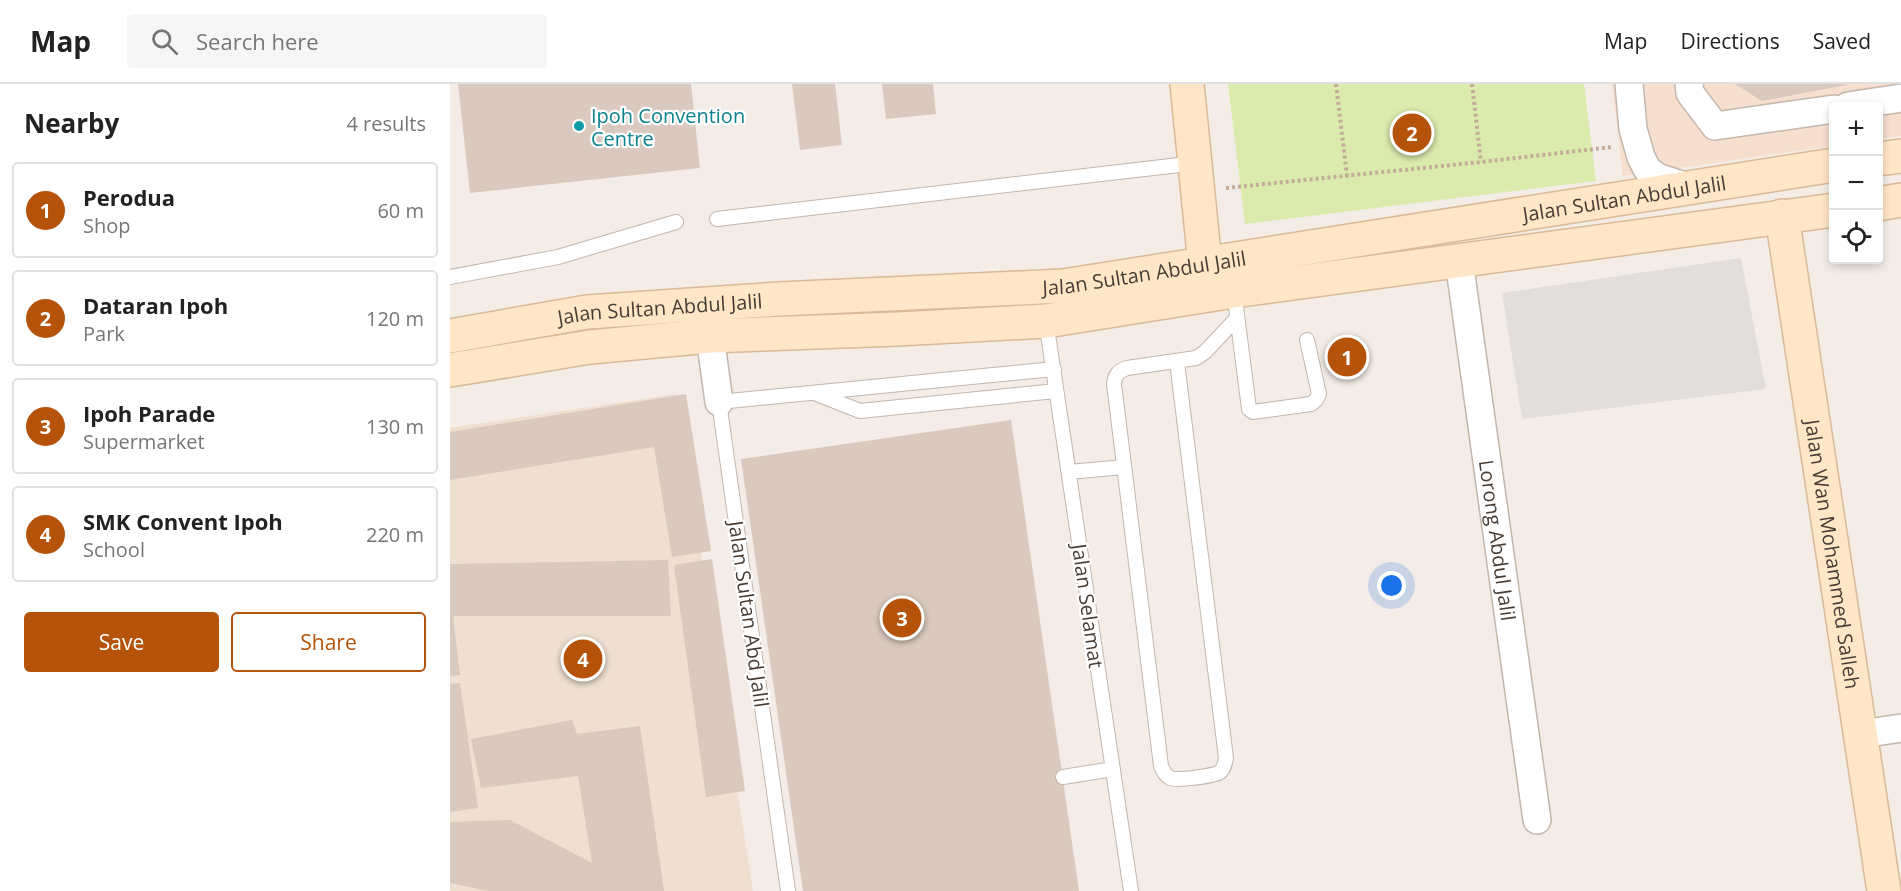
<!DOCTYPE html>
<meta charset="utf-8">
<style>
:root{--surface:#fff;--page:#f6f6f6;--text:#222;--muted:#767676;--line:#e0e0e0;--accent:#b45309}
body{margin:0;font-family:"Open Sans",sans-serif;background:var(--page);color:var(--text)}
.controls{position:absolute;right:18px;top:18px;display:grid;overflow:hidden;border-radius:6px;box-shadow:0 3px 9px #0003}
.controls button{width:54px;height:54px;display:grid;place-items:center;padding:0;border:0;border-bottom:2px solid var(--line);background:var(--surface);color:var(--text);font:30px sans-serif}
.you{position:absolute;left:942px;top:502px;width:21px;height:21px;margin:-15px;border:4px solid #fff;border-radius:50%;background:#1a73e8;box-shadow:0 0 0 9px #1a73e833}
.badge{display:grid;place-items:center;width:39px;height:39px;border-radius:50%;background:var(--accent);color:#fff;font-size:20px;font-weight:700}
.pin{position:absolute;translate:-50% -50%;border:3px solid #fff;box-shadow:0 2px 6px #0006}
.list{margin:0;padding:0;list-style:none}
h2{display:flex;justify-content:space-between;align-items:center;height:78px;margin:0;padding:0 24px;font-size:26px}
h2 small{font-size:20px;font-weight:400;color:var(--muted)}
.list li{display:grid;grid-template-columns:39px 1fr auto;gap:18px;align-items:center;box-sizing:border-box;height:96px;margin:0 12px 12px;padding:0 12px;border:2px solid var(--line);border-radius:6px}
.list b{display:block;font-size:22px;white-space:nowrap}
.list p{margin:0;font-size:20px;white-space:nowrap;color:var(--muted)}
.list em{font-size:20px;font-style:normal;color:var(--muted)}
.actions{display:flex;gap:12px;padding:18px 24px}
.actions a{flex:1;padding:14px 0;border:2px solid var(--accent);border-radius:6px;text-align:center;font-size:21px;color:var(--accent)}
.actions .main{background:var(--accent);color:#fff}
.icon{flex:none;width:33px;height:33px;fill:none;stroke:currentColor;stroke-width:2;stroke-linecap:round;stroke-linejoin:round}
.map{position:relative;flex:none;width:1451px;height:807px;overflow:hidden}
header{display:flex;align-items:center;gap:36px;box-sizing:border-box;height:84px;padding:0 30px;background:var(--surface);border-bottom:2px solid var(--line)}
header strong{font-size:28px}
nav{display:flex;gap:33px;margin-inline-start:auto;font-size:21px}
.search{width:420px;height:54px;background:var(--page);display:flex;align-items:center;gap:15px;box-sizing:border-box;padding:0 21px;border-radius:6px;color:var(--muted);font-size:22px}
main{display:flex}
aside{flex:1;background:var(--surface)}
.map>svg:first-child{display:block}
</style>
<header>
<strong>Map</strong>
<div class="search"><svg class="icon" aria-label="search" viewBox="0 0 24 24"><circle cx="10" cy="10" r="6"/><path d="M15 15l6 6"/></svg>Search here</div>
<nav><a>Map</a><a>Directions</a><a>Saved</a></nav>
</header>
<main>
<aside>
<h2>Nearby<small>4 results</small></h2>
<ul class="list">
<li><span class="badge">1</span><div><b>Perodua</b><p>Shop</p></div><em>60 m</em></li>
<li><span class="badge">2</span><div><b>Dataran Ipoh</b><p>Park</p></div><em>120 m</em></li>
<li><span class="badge">3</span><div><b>Ipoh Parade</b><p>Supermarket</p></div><em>130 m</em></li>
<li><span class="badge">4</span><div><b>SMK Convent Ipoh</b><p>School</p></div><em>220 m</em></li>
</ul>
<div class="actions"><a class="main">Save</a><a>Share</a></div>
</aside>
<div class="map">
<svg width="1451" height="807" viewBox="0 0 1451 807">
<rect width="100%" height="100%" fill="#f4ede7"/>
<!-- commercial -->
<path fill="#f7dfd0" d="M1162,0H1451V52L1429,55L1428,22H1384L1383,62L1173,92Z"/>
<!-- education -->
<path fill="#eedfd0" d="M226,310L303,807H0V344Z"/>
<!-- green -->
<path fill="#dbebad" d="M778,0H1134L1146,97L795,140Z"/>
<!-- parking -->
<path fill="#e2dedc" d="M1291,174L1316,305L1072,335L1052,209Z"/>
<!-- building -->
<path fill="#dac9be" d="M8,0H241L250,84L20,109Z
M342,0H385L392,61L350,66Z
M432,0H483L486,30L436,35Z
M1285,0H1396V1L1312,17Z
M236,310L261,467L222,473L204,363L0,396V348Z
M561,336L629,807H353L291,375Z
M262,475L295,707L256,713L224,481Z
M218,476L221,532H3L10,591L0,592V480Z
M10,599L28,724L0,728V600Z
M122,636L127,650L190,642L214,807H39L0,799V738L60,736L142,779L128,692L31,704L21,655Z"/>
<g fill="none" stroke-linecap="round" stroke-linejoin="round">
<!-- lane casing -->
<g stroke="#c3b6ab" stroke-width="16">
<path id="lane" d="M267,135L746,79
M0,193L108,173L226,138
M784,207L799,325L803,328L861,320L866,316L869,310L857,256
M596,237L681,807
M727,278L776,674C775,679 774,685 770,688C764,692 727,697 720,694C715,691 713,687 711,682L664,300C665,291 668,287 677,284L746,274L755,268L787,234
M367,310L410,327L606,307
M619,388L674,383
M613,693L663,685
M338,807L269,318L604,285"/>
</g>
<!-- street casing -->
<g stroke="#c3b6ab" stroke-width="30">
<g id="street">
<path d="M1179,0L1183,45L1191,73L1197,85L1207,93L1241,104"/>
<path d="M1239,0L1240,9L1265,42L1384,25"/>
<path d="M1398,22L1451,14"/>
<path id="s1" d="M1009,177L1087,736"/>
<path d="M260,252L269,318"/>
<path d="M1411,650L1451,644"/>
</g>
</g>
<!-- secondary casing -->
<g stroke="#daba96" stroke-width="36">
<g id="secondary">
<path d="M737,0L755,180L762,191L769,195"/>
<path d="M1428,75L1451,72"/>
<path d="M1428,120L1451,116"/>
<path id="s2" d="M1332,132L1434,807"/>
<path id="s3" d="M0,252L137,228L329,215L613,202L1384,81"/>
<path d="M0,286L140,263L260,252L448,245L596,237L784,207L1384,126"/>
</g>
</g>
<!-- path -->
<path stroke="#c3ac99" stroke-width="4" stroke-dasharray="3 3" stroke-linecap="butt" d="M886,0L897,92
M1022,0L1031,78
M776,104L1031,78L1162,63"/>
<!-- lane -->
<use href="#lane" stroke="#fff" stroke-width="14"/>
<!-- street -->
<use href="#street" stroke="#fff" stroke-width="27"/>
<!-- secondary -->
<use href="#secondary" stroke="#ffe6c6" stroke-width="33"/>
</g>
<!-- markers -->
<circle fill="#0f9aa8" stroke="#fff" stroke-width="2" cx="129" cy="42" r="6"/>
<g text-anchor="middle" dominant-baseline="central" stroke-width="4.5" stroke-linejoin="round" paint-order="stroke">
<!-- culture labels -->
<g font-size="20" fill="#0d838f" stroke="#fff" text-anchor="start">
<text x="141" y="31">Ipoh Convention<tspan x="141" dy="23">Centre</tspan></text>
</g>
<!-- street labels -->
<g font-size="20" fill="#483d35" stroke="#fff">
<text stroke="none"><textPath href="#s3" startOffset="1184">Jalan Sultan Abdul Jalil</textPath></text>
<text stroke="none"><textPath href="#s3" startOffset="698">Jalan Sultan Abdul Jalil</textPath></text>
<text stroke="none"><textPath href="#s3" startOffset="212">Jalan Sultan Abdul Jalil</textPath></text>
<text stroke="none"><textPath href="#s1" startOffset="282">Lorong Abdul Jalil</textPath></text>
<text stroke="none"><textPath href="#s2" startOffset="342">Jalan Wan Mohammed Salleh</textPath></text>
<text transform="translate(638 522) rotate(82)">Jalan Selamat</text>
<text transform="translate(299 530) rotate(82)">Jalan Sultan Abd Jalil</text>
</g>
</g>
</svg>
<div class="controls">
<button>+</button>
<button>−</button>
<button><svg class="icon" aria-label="locate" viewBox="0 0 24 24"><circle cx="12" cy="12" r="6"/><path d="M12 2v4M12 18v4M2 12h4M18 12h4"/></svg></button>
</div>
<div class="you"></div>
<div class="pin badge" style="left:897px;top:273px">1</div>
<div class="pin badge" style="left:962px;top:49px">2</div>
<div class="pin badge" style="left:452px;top:534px">3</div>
<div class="pin badge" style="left:133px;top:575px">4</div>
</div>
</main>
